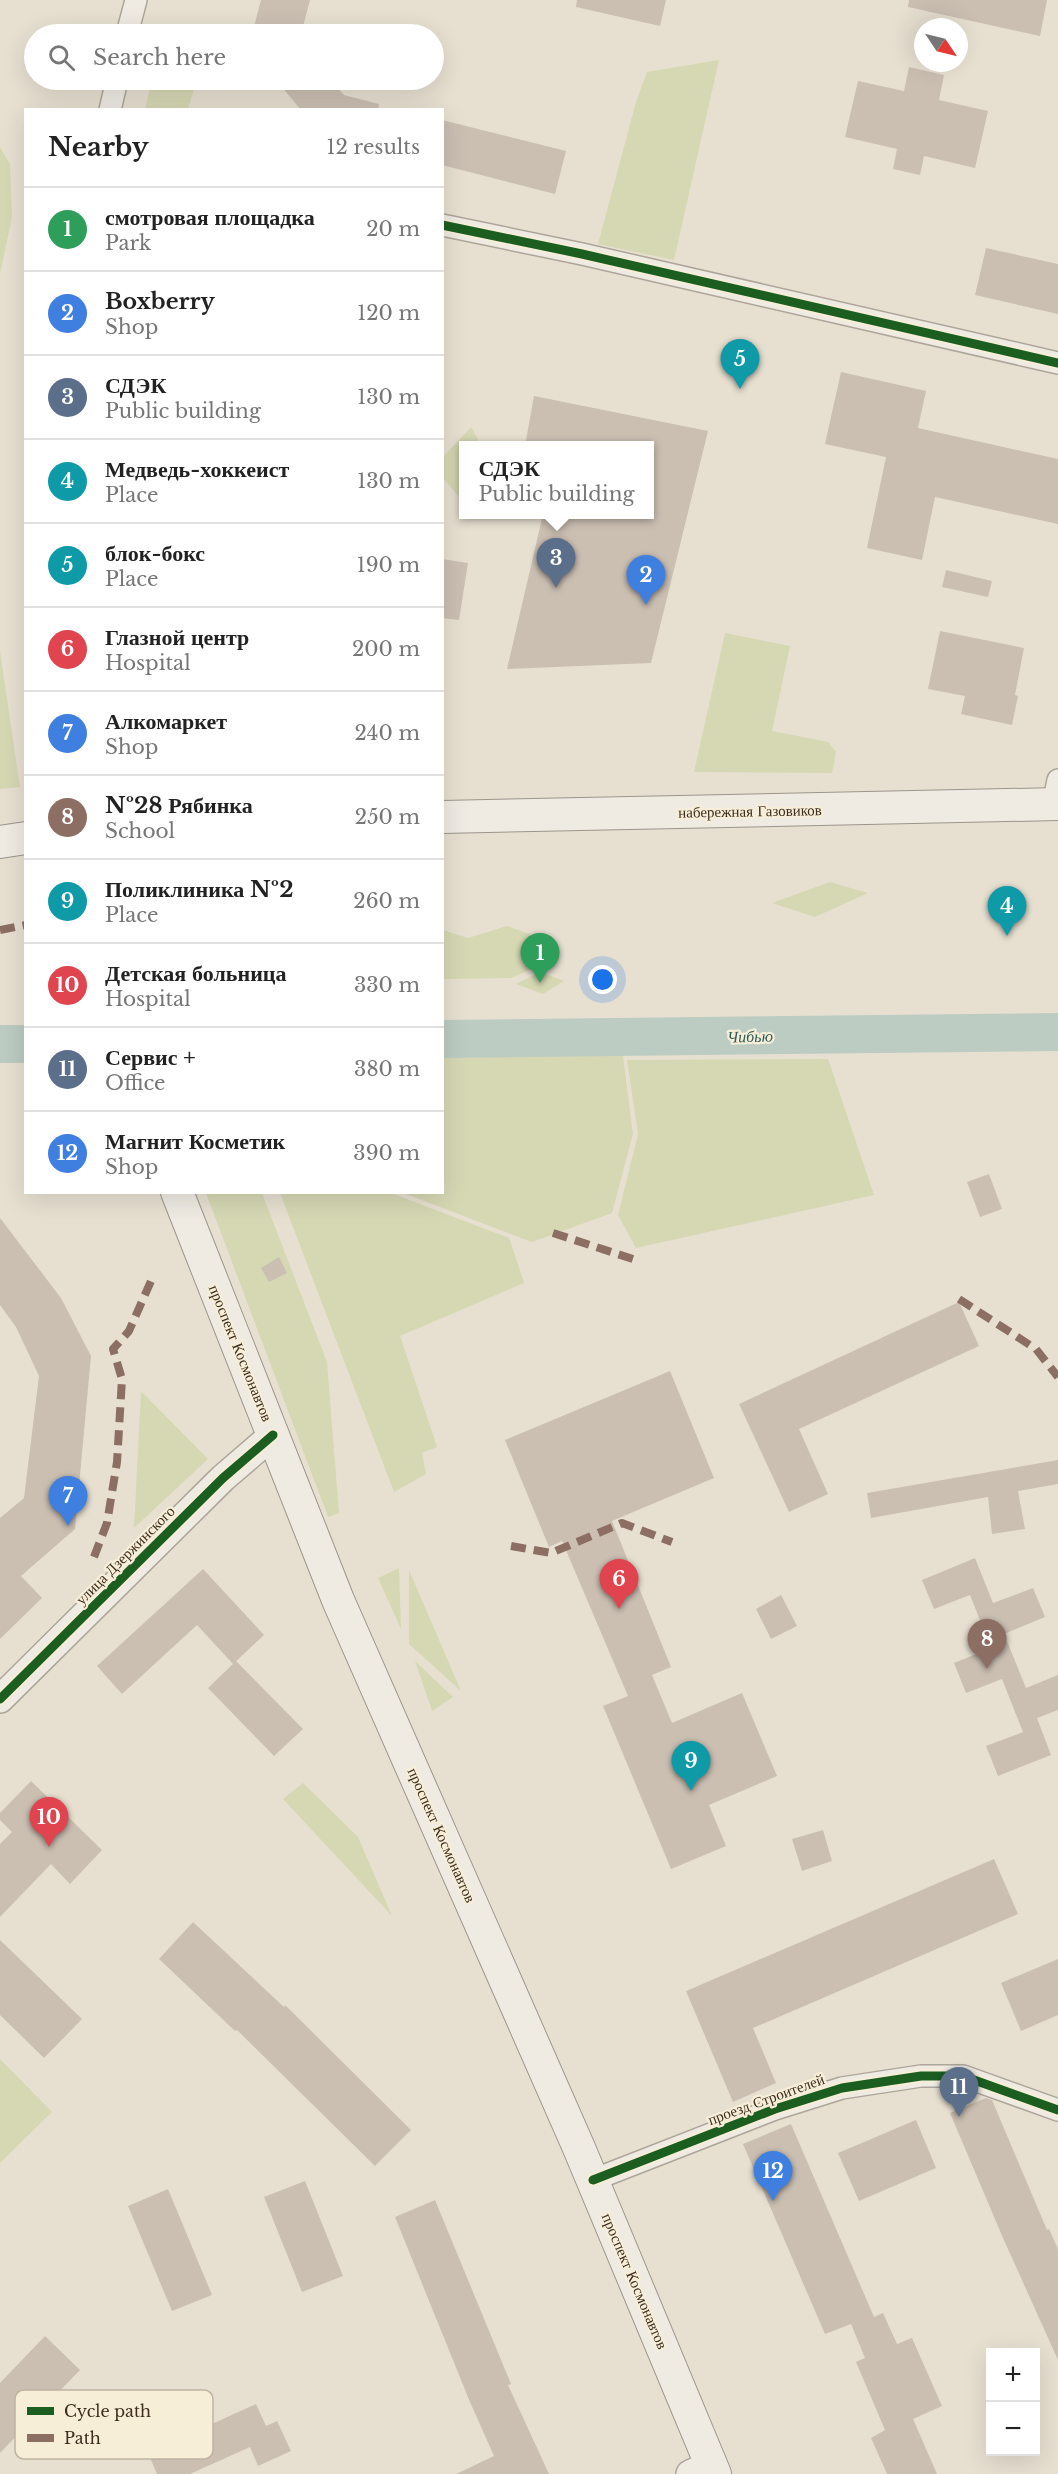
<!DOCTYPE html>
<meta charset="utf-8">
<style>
:root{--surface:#fff;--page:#f6f6f6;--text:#222;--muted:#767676;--line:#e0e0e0;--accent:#786c5e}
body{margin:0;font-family:"Libre Baskerville",serif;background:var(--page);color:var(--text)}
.controls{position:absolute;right:18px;bottom:18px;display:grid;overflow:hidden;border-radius:0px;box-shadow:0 6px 24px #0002}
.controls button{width:54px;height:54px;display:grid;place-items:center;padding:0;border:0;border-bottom:2px solid var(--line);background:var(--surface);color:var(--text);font:30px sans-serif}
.compass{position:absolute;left:914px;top:18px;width:54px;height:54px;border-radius:50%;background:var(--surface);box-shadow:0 6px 24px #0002;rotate:125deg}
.you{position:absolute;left:603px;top:980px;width:21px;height:21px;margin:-15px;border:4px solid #fff;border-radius:50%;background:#1a73e8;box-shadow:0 0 0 9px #1a73e833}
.badge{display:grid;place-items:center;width:39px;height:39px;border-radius:50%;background:var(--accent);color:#fff;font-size:20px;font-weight:700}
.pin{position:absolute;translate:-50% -50px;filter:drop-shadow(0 2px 3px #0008)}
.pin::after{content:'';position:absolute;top:32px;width:21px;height:18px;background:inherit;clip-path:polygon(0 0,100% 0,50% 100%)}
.popup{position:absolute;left:459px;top:441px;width:195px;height:78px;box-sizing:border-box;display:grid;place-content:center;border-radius:0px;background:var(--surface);filter:drop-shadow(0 2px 4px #0005);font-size:20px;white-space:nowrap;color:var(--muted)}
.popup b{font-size:22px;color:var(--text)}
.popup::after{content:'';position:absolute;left:50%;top:100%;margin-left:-12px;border:12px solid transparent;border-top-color:var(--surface)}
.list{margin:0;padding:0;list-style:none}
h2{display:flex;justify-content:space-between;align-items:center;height:78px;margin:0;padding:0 24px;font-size:26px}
h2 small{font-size:20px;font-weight:400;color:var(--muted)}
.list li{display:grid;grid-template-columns:39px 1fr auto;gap:18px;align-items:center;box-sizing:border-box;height:84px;padding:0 24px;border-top:2px solid var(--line)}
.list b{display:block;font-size:22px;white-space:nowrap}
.list p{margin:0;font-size:20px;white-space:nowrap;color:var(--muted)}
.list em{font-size:20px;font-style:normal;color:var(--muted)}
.icon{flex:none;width:33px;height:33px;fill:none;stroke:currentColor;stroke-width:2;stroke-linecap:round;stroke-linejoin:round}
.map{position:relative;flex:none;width:1058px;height:2474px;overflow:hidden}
.search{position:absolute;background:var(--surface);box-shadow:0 6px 24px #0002;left:24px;top:24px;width:420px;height:66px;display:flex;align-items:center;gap:15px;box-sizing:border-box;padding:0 21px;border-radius:33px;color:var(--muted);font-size:22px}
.panel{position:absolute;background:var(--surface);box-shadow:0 6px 24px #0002;left:24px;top:108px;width:420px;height:1086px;border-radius:0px}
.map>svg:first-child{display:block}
</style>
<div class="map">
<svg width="1058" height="2474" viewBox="0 0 1058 2474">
<rect width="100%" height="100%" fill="#e7e0d1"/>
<!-- green -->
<path fill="#d6d7b3" d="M719,60L674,260L598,244L636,102L647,72Z
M152,80H197L188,109H145Z
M0,147L10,164L12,217L0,274Z
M471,427L478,439L477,445L463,446V502L443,478V457Z
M725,633L790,646L772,731L828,742L836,752L832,773L694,772Z
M0,651L20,787L0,789Z
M830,882L868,893L815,917L772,903Z
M507,926L543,939L534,968L511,978L443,979V930L468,938Z
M540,972L564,981L543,994L516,984Z
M523,1047L622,1049L633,1134L612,1213L532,1242L403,1193L442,1192L443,1048Z
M828,1059L874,1195L636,1248L618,1215L638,1134L627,1060Z
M206,1193H262L327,1362L339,1513L328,1517Z
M280,1193H391L509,1238L524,1283L400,1336L437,1447L422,1453L426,1474L394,1492Z
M141,1391L208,1459L134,1528Z
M399,1568L401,1629L378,1578Z
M409,1570L461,1691L409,1644Z
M415,1661L453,1697L432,1711Z
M303,1783L358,1837L392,1916L283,1799Z
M0,2059L52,2112L0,2163Z"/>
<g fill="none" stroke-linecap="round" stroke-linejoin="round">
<!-- river -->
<path stroke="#bcccc2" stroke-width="38" d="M442,1039L1058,1032
M0,1044H26"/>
</g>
<!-- building -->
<path fill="#cbbfb2" d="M261,0H310L301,34H252Z
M577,0H666L660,26L576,7Z
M909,0H1047L1040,36L908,7Z
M909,67L944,75L939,100L988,111L975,168L924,156L920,175L893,169L897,149L845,137L858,81L904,91Z
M276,80H331L344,95L379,104L378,110H301Z
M442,120L566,151L555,194L442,165Z
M986,248L1058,264V314L975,295Z
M841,372L926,391L918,428L1058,459V524L935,497L922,560L867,548L886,457L825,444Z
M534,396L708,431L651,663L507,669L543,514H649V446H525Z
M442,559L468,563L459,620L442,618Z
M946,570L992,581L988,597L942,587Z
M940,631L1024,648L1015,695L1018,696L1012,725L961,714L965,696L928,689Z
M989,1174L1002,1209L980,1217L967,1182Z
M0,1218L61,1298L91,1356L75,1529L21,1576L42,1598L0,1639V1518L24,1498L39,1376L16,1327L0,1305Z
M279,1257L287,1273L269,1282L261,1268Z
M959,1302L979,1346L799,1429L828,1494L789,1512L739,1404Z
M670,1371L714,1478L612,1521L671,1667L652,1675L672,1723L742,1693L777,1776L709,1805L726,1846L671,1869L603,1706L628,1696L562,1541L549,1547L505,1440Z
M1058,1460V1484L1018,1491L1025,1529L992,1534L988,1497L871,1518L867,1493Z
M975,1558L993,1603L1033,1588L1045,1617L1004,1634L1026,1688L1058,1675V1710L1037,1718L1051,1755L998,1776L986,1746L1023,1732L1002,1679L966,1693L954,1663L991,1648L970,1595L934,1609L922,1580Z
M203,1569L264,1635L233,1664L197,1625L122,1694L97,1666Z
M781,1595L797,1626L771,1639L756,1609Z
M236,1661L303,1729L274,1756L208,1688Z
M31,1781L102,1850L70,1884L51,1864L0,1917V1844L12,1832L0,1820V1813Z
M823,1830L832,1861L802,1871L792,1839Z
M994,1859L1018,1914L753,2028L776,2083L733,2102L686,1991Z
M193,1922L284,2007L285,2005L411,2130L375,2166L237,2030L235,2031L159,1959Z
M0,1940L82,2019L44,2058L0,2015Z
M1058,1959V2015L1021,2031L1001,1983Z
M986,2098L992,2100L1047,2230L1049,2229L1058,2249V2360L1003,2238L950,2113Z
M916,2120L936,2168L859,2201L838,2153Z
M791,2124L874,2317L883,2313L897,2344L912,2338L942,2406L913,2419L937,2474H887L871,2438L885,2430L856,2362L865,2358L851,2324L825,2334L743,2144Z
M305,2181L343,2276L302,2292L264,2197Z
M168,2189L212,2295L172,2311L128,2206Z
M435,2200L511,2384L508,2385L549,2474H456L494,2456L470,2402L395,2217Z
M45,2336L80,2370L0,2453V2383Z
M256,2404L266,2426L277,2421L291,2451L258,2466L250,2447L190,2474H157L148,2453Z"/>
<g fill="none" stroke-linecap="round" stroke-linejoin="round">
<!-- minor casing -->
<g stroke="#ada599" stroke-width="24">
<path id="minor" d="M127,34L136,0
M110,110L117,80
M442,225L582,254L1058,363
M1053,805L1058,780
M593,2180L775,2109L842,2088L921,2076H963L1058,2110"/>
</g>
<!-- tertiary casing -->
<g stroke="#ada599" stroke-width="30">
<path id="tertiary" d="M0,1699L223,1478L273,1435
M690,2474L711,2464"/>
</g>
<!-- secondary casing -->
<g stroke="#9c958a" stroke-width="34">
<path id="secondary" d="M442,817L1058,804
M0,842L26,838
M177,1192L338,1600L579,2148L715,2474"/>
</g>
<!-- minor -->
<use href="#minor" stroke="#efebe3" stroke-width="21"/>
<!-- tertiary -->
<use href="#tertiary" stroke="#efebe3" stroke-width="27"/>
<!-- secondary -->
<use href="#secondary" stroke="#efebe3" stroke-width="32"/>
<!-- quiet -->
<path stroke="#8d6e63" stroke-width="8" stroke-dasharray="15 8" stroke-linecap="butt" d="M0,930L26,925
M553,1233L639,1261
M959,1299L1036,1349L1058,1377
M511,1546L551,1553L622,1523L672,1542
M94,1557L107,1523L117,1462L122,1379L113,1349L129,1331L151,1281"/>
<!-- cycleway casing -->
<g stroke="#f7eed8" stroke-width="13">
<path id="cycleway" d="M442,225L582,254L1058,363
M0,1699L223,1478L273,1435
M593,2180L775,2109L842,2088L921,2076H963L1058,2110"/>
</g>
<!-- cycleway -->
<use href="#cycleway" stroke="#1b5e20" stroke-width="9"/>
</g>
<g text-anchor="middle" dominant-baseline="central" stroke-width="4.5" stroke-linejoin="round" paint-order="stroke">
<!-- street labels -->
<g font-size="15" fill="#3d2e20" stroke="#f7eed8">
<text transform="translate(750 811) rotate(-1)">набережная Газовиков</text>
<text transform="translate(241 1353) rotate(68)">проспект Космонавтов</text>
<text transform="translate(125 1555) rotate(-45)">улица Дзержинского</text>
<text transform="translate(442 1835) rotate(66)">проспект Космонавтов</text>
<text transform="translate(766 2099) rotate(-20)">проезд Строителей</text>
<text transform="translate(635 2281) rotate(67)">проспект Космонавтов</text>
</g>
<!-- water labels -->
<g font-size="16" font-style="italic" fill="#2f5d5a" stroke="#f7eed8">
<text transform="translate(750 1036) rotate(-1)">Чибью</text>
</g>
</g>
<!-- legend -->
<rect x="15" y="2390" width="198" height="69" rx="9" fill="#f7eed8" stroke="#bfb4a1" stroke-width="1.5"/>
<rect x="27" y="2407" width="27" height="8" fill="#1b5e20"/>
<rect x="27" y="2434" width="27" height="8" fill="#8d6e63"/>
<g font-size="16" fill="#3d2e20">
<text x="64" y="2417">Cycle path</text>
<text x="64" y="2444">Path</text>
</g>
</svg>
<div class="controls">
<button>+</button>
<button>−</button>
</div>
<svg class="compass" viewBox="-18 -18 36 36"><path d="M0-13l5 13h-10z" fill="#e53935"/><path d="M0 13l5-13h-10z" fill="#767676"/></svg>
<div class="you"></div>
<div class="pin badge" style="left:540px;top:983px;background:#2e9e5b">1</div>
<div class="pin badge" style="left:646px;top:605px;background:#3f7fe0">2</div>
<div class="pin badge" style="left:556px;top:588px;background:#5c6f8a">3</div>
<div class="popup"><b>СДЭК</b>Public building</div>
<div class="pin badge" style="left:1007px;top:936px;background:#0f9aa8">4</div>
<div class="pin badge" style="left:740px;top:389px;background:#0f9aa8">5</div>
<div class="pin badge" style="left:619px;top:1609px;background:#e0444e">6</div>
<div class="pin badge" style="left:68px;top:1526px;background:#3f7fe0">7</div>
<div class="pin badge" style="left:987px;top:1669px;background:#8d6e63">8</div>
<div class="pin badge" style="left:691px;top:1791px;background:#0f9aa8">9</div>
<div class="pin badge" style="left:49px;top:1847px;background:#e0444e">10</div>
<div class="pin badge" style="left:959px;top:2117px;background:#5c6f8a">11</div>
<div class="pin badge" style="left:773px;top:2201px;background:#3f7fe0">12</div>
<div class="search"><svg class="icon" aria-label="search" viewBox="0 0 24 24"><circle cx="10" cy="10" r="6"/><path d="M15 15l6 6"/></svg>Search here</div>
<section class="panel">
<h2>Nearby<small>12 results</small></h2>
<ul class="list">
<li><span class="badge" style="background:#2e9e5b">1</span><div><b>смотровая площадка</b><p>Park</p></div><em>20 m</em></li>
<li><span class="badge" style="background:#3f7fe0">2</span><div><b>Boxberry</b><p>Shop</p></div><em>120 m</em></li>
<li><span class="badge" style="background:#5c6f8a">3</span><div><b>СДЭК</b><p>Public building</p></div><em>130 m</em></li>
<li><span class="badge" style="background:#0f9aa8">4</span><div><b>Медведь-хоккеист</b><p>Place</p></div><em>130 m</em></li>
<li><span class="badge" style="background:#0f9aa8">5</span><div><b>блок-бокс</b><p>Place</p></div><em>190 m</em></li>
<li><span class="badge" style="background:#e0444e">6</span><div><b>Глазной центр</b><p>Hospital</p></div><em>200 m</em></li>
<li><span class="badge" style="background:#3f7fe0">7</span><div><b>Алкомаркет</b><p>Shop</p></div><em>240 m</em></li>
<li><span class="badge" style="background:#8d6e63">8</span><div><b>№28 Рябинка</b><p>School</p></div><em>250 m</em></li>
<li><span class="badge" style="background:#0f9aa8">9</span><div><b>Поликлиника №2</b><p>Place</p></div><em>260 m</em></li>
<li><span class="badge" style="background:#e0444e">10</span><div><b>Детская больница</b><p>Hospital</p></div><em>330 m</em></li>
<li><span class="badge" style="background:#5c6f8a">11</span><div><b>Сервис +</b><p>Office</p></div><em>380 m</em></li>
<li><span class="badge" style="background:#3f7fe0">12</span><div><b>Магнит Косметик</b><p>Shop</p></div><em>390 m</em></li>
</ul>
</section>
</div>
